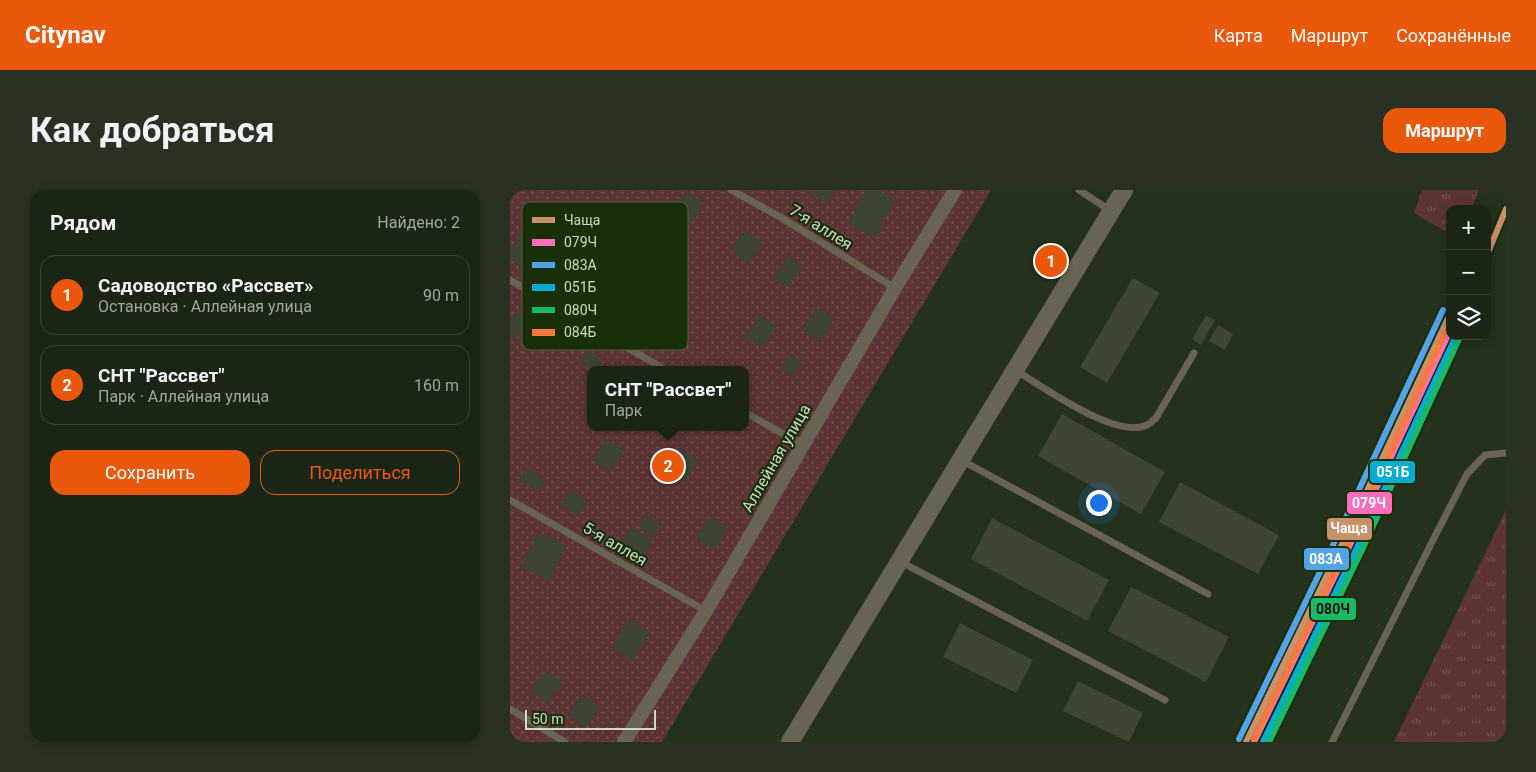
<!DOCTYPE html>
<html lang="ru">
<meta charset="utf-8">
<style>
:root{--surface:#1b2515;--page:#283122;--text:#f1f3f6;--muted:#a0a5a0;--line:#394234;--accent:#ea580c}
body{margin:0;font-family:Roboto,sans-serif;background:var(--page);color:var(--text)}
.controls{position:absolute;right:15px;top:15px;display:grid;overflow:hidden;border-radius:10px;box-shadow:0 2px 12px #0003}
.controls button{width:45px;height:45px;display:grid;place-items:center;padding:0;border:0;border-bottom:1px solid var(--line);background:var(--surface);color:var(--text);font:25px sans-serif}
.scale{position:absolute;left:15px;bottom:12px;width:131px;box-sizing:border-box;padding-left:5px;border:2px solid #cddbc5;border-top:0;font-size:14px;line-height:18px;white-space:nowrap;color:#cddbc5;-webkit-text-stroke:4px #192f09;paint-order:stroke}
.you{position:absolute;left:588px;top:312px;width:18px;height:18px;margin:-12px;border:4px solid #fff;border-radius:50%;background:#1a73e8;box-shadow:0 0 0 8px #1a73e833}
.badge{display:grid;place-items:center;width:32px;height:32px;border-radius:50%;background:var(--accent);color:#fff;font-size:16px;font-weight:700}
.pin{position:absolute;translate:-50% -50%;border:2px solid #fff;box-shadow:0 1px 5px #0006}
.popup{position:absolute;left:77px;top:176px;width:162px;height:65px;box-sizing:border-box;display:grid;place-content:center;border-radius:10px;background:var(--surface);filter:drop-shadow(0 1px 4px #0005);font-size:16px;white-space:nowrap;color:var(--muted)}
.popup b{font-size:19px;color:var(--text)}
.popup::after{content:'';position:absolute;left:50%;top:100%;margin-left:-10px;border:10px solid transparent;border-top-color:var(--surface)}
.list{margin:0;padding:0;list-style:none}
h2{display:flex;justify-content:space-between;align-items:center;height:65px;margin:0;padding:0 20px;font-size:21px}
h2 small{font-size:16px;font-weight:400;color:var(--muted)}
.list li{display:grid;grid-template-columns:32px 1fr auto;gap:15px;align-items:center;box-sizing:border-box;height:80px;margin:0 10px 10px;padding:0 10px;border:1px solid var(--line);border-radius:15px}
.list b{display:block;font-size:19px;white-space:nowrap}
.list p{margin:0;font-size:16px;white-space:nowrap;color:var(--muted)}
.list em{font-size:16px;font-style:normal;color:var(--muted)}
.actions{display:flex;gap:10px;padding:15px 20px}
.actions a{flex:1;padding:11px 0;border:1px solid var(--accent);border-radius:15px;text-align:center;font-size:18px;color:var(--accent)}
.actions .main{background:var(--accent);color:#fff}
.icon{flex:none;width:28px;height:28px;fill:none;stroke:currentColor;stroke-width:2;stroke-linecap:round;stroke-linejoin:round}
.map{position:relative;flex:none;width:996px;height:552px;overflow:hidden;border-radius:15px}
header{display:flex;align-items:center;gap:30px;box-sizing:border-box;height:70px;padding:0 25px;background:var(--accent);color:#fff}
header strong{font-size:24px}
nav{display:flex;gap:28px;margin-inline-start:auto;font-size:18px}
.intro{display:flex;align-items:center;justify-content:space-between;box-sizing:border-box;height:120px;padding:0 30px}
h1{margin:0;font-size:35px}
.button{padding:12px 22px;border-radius:15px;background:var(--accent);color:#fff;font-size:18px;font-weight:700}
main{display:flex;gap:30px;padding:0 30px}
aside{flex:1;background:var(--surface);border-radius:15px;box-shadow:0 2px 12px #0003}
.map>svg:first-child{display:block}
</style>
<header>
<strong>Citynav</strong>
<nav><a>Карта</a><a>Маршрут</a><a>Сохранённые</a></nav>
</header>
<div class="intro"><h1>Как добраться</h1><a class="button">Маршрут</a></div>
<main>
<aside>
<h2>Рядом<small>Найдено: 2</small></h2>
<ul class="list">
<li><span class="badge">1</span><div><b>Садоводство «Рассвет»</b><p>Остановка · Аллейная улица</p></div><em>90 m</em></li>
<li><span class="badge">2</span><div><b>СНТ &quot;Рассвет&quot;</b><p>Парк · Аллейная улица</p></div><em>160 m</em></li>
</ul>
<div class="actions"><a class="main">Сохранить</a><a>Поделиться</a></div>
</aside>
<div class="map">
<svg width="996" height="552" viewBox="0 0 996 552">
<defs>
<pattern id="grass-tufts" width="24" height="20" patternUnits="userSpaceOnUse" patternTransform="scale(1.25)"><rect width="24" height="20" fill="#5d3436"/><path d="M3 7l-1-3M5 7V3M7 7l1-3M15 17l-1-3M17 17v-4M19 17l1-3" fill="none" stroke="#735152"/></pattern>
<pattern id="park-dots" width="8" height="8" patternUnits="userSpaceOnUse" patternTransform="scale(1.25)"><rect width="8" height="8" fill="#5d3436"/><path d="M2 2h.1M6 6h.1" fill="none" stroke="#735152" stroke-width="1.8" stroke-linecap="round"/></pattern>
</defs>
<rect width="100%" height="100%" fill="#24311c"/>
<!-- grass -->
<path fill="url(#grass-tufts)" d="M912,0H969L961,19H940V44L904,23Z
M996,320V552H884Z"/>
<!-- park -->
<path fill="url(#park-dots)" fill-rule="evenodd" d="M0,0H481L152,552H0ZM80,180H236V237H80Z"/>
<!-- building -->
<path fill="#3e4532" d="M304,0H325L317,13L301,4Z
M356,0H366L385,10L365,48L338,34Z
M176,2L193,12L180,34L162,24Z
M80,38L102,51L89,72L68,60Z
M234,40L252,51L239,73L221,62Z
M9,46L26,57L13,77L0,69V61Z
M277,66L292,75L279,98L264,89Z
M623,88L650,103L597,193L570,177Z
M108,99L119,107L110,121L99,113Z
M306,118L324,129L310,151L293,140Z
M6,122L17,128L6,149L0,146V133Z
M153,124L168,132L159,149L145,141Z
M249,125L267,136L253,158L235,148Z
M696,125L705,130L691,155L682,149Z
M708,135L723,144L715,160L699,151Z
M77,160L93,169L88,180H82L70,172Z
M279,164L292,171L283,186L271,179Z
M552,224L655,282L631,324L528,266Z
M96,249L114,260L100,282L83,271Z
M171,259L189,270L175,292L157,281Z
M17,277L36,290L27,302L8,290Z
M670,292L769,345L748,384L649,332Z
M60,300L77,310L68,326L51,315Z
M136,325L151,333L144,346L129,338Z
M200,327L218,338L204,360L186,349Z
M482,328L599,390L577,431L461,369Z
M120,337L143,349L134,368L110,356Z
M28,342L56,355L39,391L11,377Z
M621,397L719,447L696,492L598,441Z
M119,429L140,443L122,471L101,458Z
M450,433L523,470L506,503L433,467Z
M34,481L52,491L39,513L21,503Z
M568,491L633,523L619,552L553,521Z
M72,504L90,515L76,537L58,526Z"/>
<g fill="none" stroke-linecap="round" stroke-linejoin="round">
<!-- service -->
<path stroke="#686352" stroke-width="7" d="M221,0L272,28L385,98
M569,0L601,21
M0,90L156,180
M505,180C532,196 606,250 637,235C640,234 643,230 646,228L684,163
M236,223L293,255
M451,270L698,404
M0,310L196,421
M389,371L655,510
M0,519L55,552
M822,552L922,352L957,284L975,265L996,263"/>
<!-- minor -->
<path stroke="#686352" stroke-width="14" d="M114,552L196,421L385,98L445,0"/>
<!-- tertiary -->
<path stroke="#686352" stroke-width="18" d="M280,552L614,0"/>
<!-- rail-1 casing -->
<g stroke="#192f09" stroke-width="10">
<path id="rail-1" d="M977,65L996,19
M736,552L832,354L940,124"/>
</g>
<!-- rail-2 casing -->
<g stroke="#192f09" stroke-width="10">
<path id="rail-2" d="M744,552L839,357L940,141"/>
</g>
<!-- rail-3 casing -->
<g stroke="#192f09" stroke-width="10">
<path id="rail-3" d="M729,549L825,351L933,120"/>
</g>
<!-- rail-4 casing -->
<g stroke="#192f09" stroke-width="10">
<path id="rail-4" d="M753,552L846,360L946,146"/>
</g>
<!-- rail-5 casing -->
<g stroke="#192f09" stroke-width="10">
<path id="rail-5" d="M759,552L852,360L949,149"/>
</g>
<!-- rail-6 casing -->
<g stroke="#192f09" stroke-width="10">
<path id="rail-6" d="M744,549L838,354L935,143"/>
</g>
<!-- rail-1 -->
<use href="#rail-1" stroke="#c7916a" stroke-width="6"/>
<!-- rail-2 -->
<use href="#rail-2" stroke="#fb6dba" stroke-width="6"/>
<!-- rail-3 -->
<use href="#rail-3" stroke="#53a3e8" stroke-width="6"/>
<!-- rail-4 -->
<use href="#rail-4" stroke="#06acd0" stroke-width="6"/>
<!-- rail-5 -->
<use href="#rail-5" stroke="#1ab867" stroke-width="6"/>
<!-- rail-6 -->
<use href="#rail-6" stroke="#f6793e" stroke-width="6"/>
</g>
<g text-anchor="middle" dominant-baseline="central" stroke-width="4.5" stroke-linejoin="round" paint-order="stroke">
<!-- street labels -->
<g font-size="16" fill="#cddbc5" stroke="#192f09">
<text transform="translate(311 37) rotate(32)">7-я аллея</text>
<text transform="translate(266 268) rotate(-60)">Аллейная улица</text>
<text transform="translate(105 354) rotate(30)">5-я аллея</text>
</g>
</g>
<!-- legend -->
<rect x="12" y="12" width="166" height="148" rx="8" fill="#192f09" stroke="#4f6341" stroke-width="1"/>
<rect x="22" y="27" width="23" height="6" fill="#c7916a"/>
<rect x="22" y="49" width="23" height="7" fill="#fb6dba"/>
<rect x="22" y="72" width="23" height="6" fill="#53a3e8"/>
<rect x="22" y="94" width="23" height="7" fill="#06acd0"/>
<rect x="22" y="117" width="23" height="6" fill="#1ab867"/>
<rect x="22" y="139" width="23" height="7" fill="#f6793e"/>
<g font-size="14" fill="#cddbc5">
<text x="54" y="35">Чаща</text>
<text x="54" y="57">079Ч</text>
<text x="54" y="80">083А</text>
<text x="54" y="102">051Б</text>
<text x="54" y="125">080Ч</text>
<text x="54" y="147">084Б</text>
</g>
<g stroke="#192f09" stroke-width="2">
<rect x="859" y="270" width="47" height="24" rx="5" fill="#06acd0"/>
<rect x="836" y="301" width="47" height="24" rx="5" fill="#fb6dba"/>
<rect x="816" y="327" width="47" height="24" rx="5" fill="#c7916a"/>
<rect x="793" y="357" width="47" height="24" rx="5" fill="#53a3e8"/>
<rect x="800" y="407" width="47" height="24" rx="5" fill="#1ab867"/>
</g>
<g font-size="14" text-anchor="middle" font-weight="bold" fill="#fff">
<text x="883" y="287">051Б</text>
<text x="859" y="318">079Ч</text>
<text x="839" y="343">Чаща</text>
<text x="816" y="374">083А</text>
</g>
<g font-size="14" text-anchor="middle" font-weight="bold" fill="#111">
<text x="823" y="424">080Ч</text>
</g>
</svg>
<div class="controls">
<button>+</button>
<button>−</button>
<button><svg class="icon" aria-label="layers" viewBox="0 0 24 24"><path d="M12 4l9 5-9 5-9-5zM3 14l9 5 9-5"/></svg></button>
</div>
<div class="scale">50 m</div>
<div class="you"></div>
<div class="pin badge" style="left:541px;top:71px">1</div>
<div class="pin badge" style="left:158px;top:276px">2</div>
<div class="popup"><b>СНТ &quot;Рассвет&quot;</b>Парк</div>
</div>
</main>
